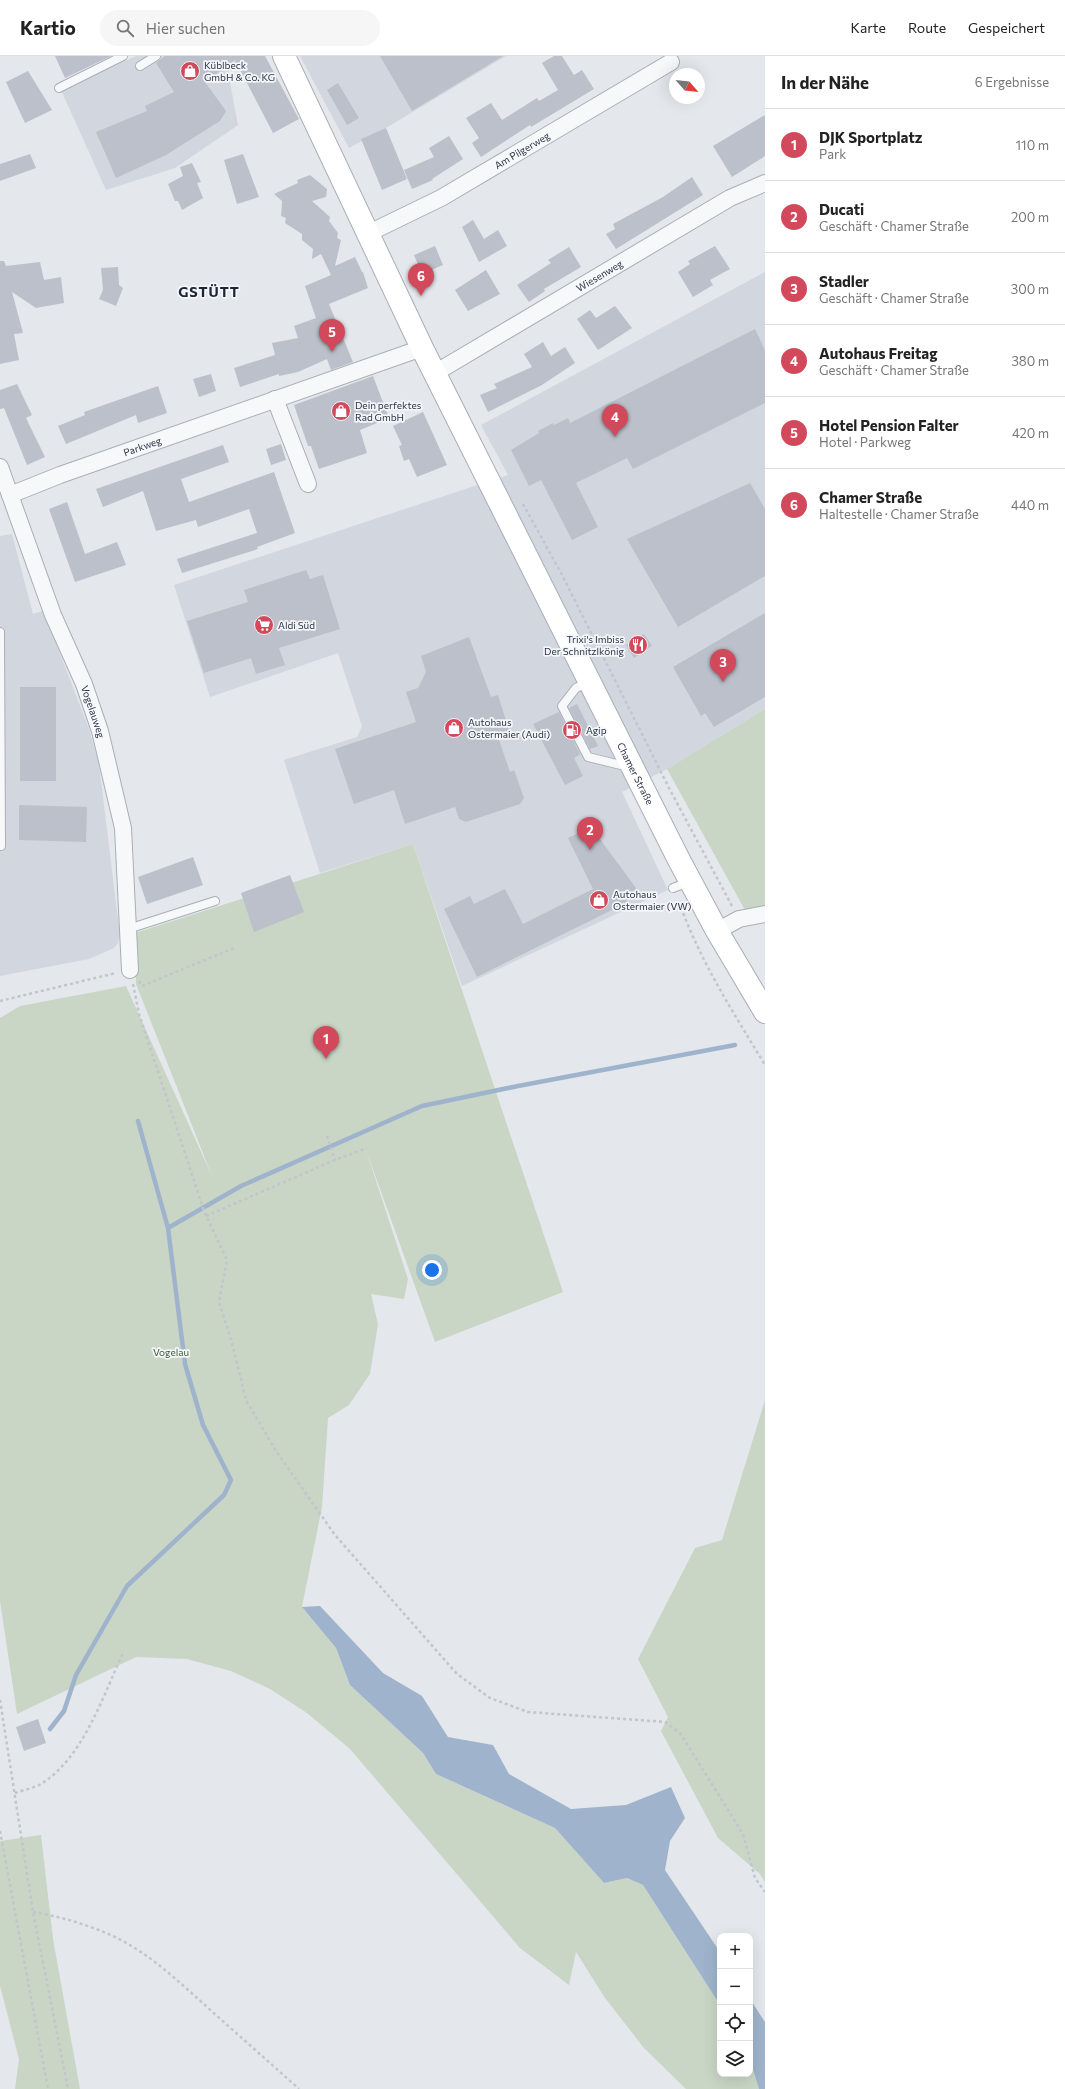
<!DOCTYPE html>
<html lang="de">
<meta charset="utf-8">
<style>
:root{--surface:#fff;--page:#f6f6f6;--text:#222;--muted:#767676;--line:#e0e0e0;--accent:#d1495b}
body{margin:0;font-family:Commissioner,sans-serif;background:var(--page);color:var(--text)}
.controls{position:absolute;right:12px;bottom:12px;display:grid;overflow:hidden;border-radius:8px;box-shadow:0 4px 16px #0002}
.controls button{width:36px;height:36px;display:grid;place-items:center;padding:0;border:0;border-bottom:1px solid var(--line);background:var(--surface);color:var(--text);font:20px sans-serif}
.compass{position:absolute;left:669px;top:12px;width:36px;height:36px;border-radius:50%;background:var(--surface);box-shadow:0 4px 16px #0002;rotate:118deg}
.you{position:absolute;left:432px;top:1214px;width:14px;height:14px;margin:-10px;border:3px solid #fff;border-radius:50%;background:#1a73e8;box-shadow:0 0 0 6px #1a73e833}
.badge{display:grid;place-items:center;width:26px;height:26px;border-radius:50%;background:var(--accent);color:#fff;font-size:13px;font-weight:700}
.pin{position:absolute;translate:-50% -33px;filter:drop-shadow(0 1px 2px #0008)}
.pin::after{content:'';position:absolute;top:21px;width:14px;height:12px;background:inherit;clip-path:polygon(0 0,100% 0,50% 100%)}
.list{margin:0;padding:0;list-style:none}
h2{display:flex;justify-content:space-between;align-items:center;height:52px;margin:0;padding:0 16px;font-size:17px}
h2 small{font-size:13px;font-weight:400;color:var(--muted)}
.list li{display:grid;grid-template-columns:26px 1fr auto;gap:12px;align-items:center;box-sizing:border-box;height:72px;padding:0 16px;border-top:1px solid var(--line)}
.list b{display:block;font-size:15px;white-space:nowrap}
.list p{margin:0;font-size:13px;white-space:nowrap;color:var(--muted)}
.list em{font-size:13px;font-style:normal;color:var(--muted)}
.icon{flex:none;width:22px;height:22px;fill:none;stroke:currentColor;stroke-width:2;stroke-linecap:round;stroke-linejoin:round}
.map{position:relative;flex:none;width:765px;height:2033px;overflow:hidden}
header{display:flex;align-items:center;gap:24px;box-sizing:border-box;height:56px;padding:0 20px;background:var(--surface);border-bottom:1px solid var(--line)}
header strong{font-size:19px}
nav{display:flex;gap:22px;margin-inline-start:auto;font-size:14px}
.search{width:280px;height:36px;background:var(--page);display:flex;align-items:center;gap:10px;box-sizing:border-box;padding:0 14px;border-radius:22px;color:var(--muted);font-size:15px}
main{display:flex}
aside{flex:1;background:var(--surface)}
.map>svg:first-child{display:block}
</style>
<header>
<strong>Kartio</strong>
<div class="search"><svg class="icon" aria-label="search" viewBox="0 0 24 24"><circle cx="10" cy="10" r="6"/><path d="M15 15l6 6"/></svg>Hier suchen</div>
<nav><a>Karte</a><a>Route</a><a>Gespeichert</a></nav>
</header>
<main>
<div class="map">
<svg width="765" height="2033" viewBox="0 0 765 2033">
<rect width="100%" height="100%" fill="#e4e7ec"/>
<!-- built -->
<path fill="#d2d6de" d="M136,0H247L239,5L228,16L238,69L175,112L106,134L61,34Z
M300,0H506L386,72L349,92Z
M765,216V653L667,713L622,736L668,834L462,930L413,788L320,817L284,704L357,681L362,670L338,597L210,641L174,529L508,419L481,369Z
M12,478L33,558L42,555L47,564L89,673L99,708L120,880L118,887L114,892L89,903L0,920V480Z"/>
<!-- green -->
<path fill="#c9d6c5" d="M765,653V853L745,854L667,713Z
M413,788L563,1236L435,1286L366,1094L408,1223L404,1243L371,1238L378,1268L370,1318L349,1349L328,1362L322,1451L302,1551L336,1592L350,1629L423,1697L436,1718L555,1772L604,1827L627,1822L643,1829L720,1949V2018H750V2004L759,2033H686L644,1992L605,1942L576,1896L569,1929L520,1892L350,1693L307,1657L270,1633L231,1615L187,1603L136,1601L17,1658L0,1545V962L20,950L126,930L212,1120L136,928L135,877Z
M765,1344V1826L760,1818L718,1782L661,1675L668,1661L638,1603L695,1492L722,1484Z
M41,1779L53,1883L80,2033H15L19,2003L0,1930V1785Z"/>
<!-- water -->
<path fill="#9fb4cc" d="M320,1550L383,1617L422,1640L448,1681L493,1689L509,1718L571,1753L626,1749L671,1731L685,1762L670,1785L665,1814L720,1896V1949L643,1829L627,1822L604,1827L555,1772L436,1718L423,1697L350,1629L336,1592L302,1551Z
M750,1943L765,1966V2033H759L750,2004Z"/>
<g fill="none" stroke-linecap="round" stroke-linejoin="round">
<!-- stream -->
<path stroke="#9fb4cc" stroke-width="4.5" d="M168,1172L241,1130L422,1050L518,1030L735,989
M50,1673L64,1655L76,1619L127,1530L224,1439L231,1424L203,1369L185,1308L168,1172L138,1065"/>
</g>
<!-- building -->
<path fill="#bbc0ca" d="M55,0H111L65,22Z
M165,0H265L299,63L273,77L235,4L205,26L226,55L220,65L166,99L116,122L96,76L147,55L145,50L174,36L156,7Z
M380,0H503L412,55Z
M554,0H562L574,19L582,14L594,33L531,71L530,69L481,101L472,87L479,82L466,62L491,47L502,64L537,42L539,45L558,34L542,7Z
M28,15L52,54L25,67L6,26Z
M338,27L359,62L347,69L327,34Z
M765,59V100L732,121L713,90Z
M386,72L407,123L382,134L361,83Z
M449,80L463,103L432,123L433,124L412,133L404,114L434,101L429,92Z
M30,98L36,112L0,125V108Z
M243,98L259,141L237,148L224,104Z
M192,107L201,126L197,127L203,142L182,154L178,145H175L168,128L183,120L180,111Z
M310,119L327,133L326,141L312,145L330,161L329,165L338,177L337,182L341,184L335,210L355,201L362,216H363L368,232L329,248L353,306L331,314L327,303L298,316L279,320V318L240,331L234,312L275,299L272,287L298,282L294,270L316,262L305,230L331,219L321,198L312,203L313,193L302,184V178L285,167L286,162L281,160L282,145L274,138L298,127L297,124Z
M692,121L703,139L616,193L606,178L615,173L613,168L663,141Z
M473,164L484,183L498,174L507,190L479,206L462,171Z
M435,190L443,209L422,218L414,199Z
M715,190L730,213L710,224L713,229L693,241L678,216L690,208L688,205Z
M569,191L581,211L544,233L545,235L529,246L517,229L551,207L548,204Z
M0,205H4L6,210L40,206L44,224L61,221L64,247L36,252L12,236L23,277L14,278L19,304L0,308Z
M118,211L119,229L123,232L116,250L99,243L103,234L101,212Z
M486,214L500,238L468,255L455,234Z
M615,250L632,272L598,294L577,263L590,254L596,262Z
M755,273L765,294V347L633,413L627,402L576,427L598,471L572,484L541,424L529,430L511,394L539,377L538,375L553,367L554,369L568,362L570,367Z
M543,286L551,300L565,291L575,307L542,329L488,356L480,339L497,332L494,328L532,311L524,298Z
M211,318L216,335L199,341L193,323Z
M373,320L389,362L360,374L367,397L319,413L311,390H308L294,349Z
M17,328L32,359L26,362L45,401L27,409L4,352L0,353V334Z
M158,330L167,357L138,367L136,359L66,388L58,370L85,359L84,356Z
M423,356L447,409L417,421L409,403L404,405L399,390L402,389L393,370Z
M281,388L286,404L271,409L266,393Z
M223,389L229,406L181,423L189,446L274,416L295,477L257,491L258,493L182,517L177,503L257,477L249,453L198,471L196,464L156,475L143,435L103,451L96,433Z
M750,427L765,453V520L678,571L627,483Z
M67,446L85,498L117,486L126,509L75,526L49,453Z
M306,514L310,523L323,519L340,573L279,592L285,609L256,618L251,602L204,617L187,565L248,546L244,534Z
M765,557V641L714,671L705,657L701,660L673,611Z
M644,578L652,590L634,602L626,589Z
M469,581L491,641L498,639L510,677L498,681L510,716L514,714L524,742L520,748L466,766L459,763L455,751L405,768L394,734L354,748L335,693L416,666L406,636L418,632L426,616L421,600Z
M20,631H56V725H20Z
M577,648L598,690L590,693L569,652Z
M559,656L580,698L574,702L583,720L565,729L533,668Z
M19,749L87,751L86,786L19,784Z
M591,771L639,836L626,842L628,846L477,921L444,853L470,840L474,848L505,833L523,868L593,833L568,782Z
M193,801L203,829L147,848L138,821Z
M290,819L304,856L254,876L241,837Z
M38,1663L46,1687L24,1695L16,1671Z"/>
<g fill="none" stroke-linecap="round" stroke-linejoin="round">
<!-- lane casing -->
<g stroke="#a9aeb7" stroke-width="10">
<path id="lane" d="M140,10L156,0
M59,32L123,0
M0,576L1,790
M589,626L576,632L562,650L588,701L629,711
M673,832L689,826
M128,873L215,845"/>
</g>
<!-- street casing -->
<g stroke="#a9aeb7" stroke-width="18">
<g id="street">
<path id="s1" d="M369,177L441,142L671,6"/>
<path id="s2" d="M435,317L730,142L765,127"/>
<path d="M275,343L308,428"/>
<path id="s3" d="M0,411L53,559L84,628L100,675L123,772L130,914"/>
<path id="s4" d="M10,439L60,419L422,292"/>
<path d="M717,875L739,863L765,858"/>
</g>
</g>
<!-- secondary casing -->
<g stroke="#a9aeb7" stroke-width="24">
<g id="secondary">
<path id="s5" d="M284,0L422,292L679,804L717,875L765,956"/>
</g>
</g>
<!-- path -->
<path stroke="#c2c5cb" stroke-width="2.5" stroke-dasharray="3 3" stroke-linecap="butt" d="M523,448L561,517L669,732L732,850
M679,846C700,905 733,956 765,1009
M139,925L142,930L234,892
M133,928L139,958L204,1155L227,1204L219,1246L231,1283L246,1344L276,1395L335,1479L457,1618L490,1642L528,1656L665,1666L680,1677L743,1778L755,1822L765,1836
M0,945L116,917
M327,1080L335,1104
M206,1160L335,1104L367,1092
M0,1644L33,1856L68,2033
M15,1737C23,1734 34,1732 41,1728C83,1702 103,1640 123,1597
M0,1775L48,2033
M33,1856C62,1861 90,1869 117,1882C151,1899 178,1925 206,1950C237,1978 268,2005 299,2033"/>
<!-- lane -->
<use href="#lane" stroke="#f7f8fa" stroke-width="8"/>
<!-- street -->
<use href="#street" stroke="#f7f8fa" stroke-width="16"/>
<!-- secondary -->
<use href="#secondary" stroke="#fff" stroke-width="22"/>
</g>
<!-- icons -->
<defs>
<g id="shop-disc" transform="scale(1)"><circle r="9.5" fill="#d1495b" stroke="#f4f6f9"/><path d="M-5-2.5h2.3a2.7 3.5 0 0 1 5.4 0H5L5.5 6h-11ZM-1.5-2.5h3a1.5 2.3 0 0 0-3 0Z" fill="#fff"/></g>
<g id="supermarket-disc" transform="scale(1)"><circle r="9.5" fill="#d1495b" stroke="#f4f6f9"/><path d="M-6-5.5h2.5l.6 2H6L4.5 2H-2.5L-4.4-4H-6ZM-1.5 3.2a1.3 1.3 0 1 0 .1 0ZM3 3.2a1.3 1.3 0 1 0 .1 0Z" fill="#fff"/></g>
<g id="restaurant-disc" transform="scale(1)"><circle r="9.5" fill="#d1495b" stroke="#f4f6f9"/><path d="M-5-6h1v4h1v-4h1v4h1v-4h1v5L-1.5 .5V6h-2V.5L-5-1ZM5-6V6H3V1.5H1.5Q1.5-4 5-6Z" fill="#fff"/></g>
<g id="fuel-disc" transform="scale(1)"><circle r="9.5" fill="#d1495b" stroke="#f4f6f9"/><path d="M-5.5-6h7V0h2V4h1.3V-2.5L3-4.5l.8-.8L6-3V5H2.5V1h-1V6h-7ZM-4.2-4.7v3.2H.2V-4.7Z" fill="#fff"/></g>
</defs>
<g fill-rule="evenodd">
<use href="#shop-disc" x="190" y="15"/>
<use href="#shop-disc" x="341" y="355"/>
<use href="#supermarket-disc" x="264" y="569"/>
<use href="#restaurant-disc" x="638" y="589"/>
<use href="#shop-disc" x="454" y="672"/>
<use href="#fuel-disc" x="572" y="674"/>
<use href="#shop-disc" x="599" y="844"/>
</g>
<g text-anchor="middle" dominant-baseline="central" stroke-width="3.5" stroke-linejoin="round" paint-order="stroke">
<!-- poi labels -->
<g font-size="10" fill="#2b3445" stroke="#f4f6f9" text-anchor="start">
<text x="204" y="9">Küblbeck<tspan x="204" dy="12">GmbH &amp; Co. KG</tspan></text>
<text x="355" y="349">Dein perfektes<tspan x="355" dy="12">Rad GmbH</tspan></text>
<text x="278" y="569">Aldi Süd</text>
<text x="624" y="583" text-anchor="end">Trixi's Imbiss<tspan x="624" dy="12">Der Schnitzlkönig</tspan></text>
<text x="468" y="666">Autohaus<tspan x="468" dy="12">Ostermaier (Audi)</tspan></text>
<text x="586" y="674">Agip</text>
<text x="613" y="838">Autohaus<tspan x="613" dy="12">Ostermaier (VW)</tspan></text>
</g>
<!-- street labels -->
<g font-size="10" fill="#2b3445" stroke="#f4f6f9">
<text stroke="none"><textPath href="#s1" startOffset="174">Am Pilgerweg</textPath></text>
<text stroke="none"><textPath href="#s2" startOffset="191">Wiesenweg</textPath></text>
<text stroke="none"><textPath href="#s4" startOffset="141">Parkweg</textPath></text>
<text stroke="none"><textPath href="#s3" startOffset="262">Vogelauweg</textPath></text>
<text stroke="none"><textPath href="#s5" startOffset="799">Chamer Straße</textPath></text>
</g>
<!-- park labels -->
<g font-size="10" fill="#3f6138" stroke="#f4f6f9">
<text x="171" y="1296">Vogelau</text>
</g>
<!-- district labels -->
<g font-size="14" font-weight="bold" letter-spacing="1" fill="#1d2536" stroke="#f4f6f9">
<text x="209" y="235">GSTÜTT</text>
</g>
</g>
</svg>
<div class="controls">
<button>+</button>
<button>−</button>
<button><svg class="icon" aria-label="locate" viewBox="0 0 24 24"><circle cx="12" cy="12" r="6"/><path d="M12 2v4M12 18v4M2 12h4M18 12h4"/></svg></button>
<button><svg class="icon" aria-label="layers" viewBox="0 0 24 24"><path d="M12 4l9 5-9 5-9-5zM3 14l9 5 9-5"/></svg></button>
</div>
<svg class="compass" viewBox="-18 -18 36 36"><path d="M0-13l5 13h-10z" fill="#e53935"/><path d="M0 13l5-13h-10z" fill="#767676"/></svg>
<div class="you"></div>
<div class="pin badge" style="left:326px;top:1003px">1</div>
<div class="pin badge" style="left:590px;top:794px">2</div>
<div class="pin badge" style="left:723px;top:626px">3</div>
<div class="pin badge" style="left:615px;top:381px">4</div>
<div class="pin badge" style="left:332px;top:296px">5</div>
<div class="pin badge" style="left:421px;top:240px">6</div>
</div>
<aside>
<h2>In der Nähe<small>6 Ergebnisse</small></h2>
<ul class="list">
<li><span class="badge">1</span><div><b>DJK Sportplatz</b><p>Park</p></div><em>110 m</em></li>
<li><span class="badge">2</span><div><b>Ducati</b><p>Geschäft · Chamer Straße</p></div><em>200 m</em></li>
<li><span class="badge">3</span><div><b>Stadler</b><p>Geschäft · Chamer Straße</p></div><em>300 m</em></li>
<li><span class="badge">4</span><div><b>Autohaus Freitag</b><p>Geschäft · Chamer Straße</p></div><em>380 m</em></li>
<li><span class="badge">5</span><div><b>Hotel Pension Falter</b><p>Hotel · Parkweg</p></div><em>420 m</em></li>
<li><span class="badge">6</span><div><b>Chamer Straße</b><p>Haltestelle · Chamer Straße</p></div><em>440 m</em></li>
</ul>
</aside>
</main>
